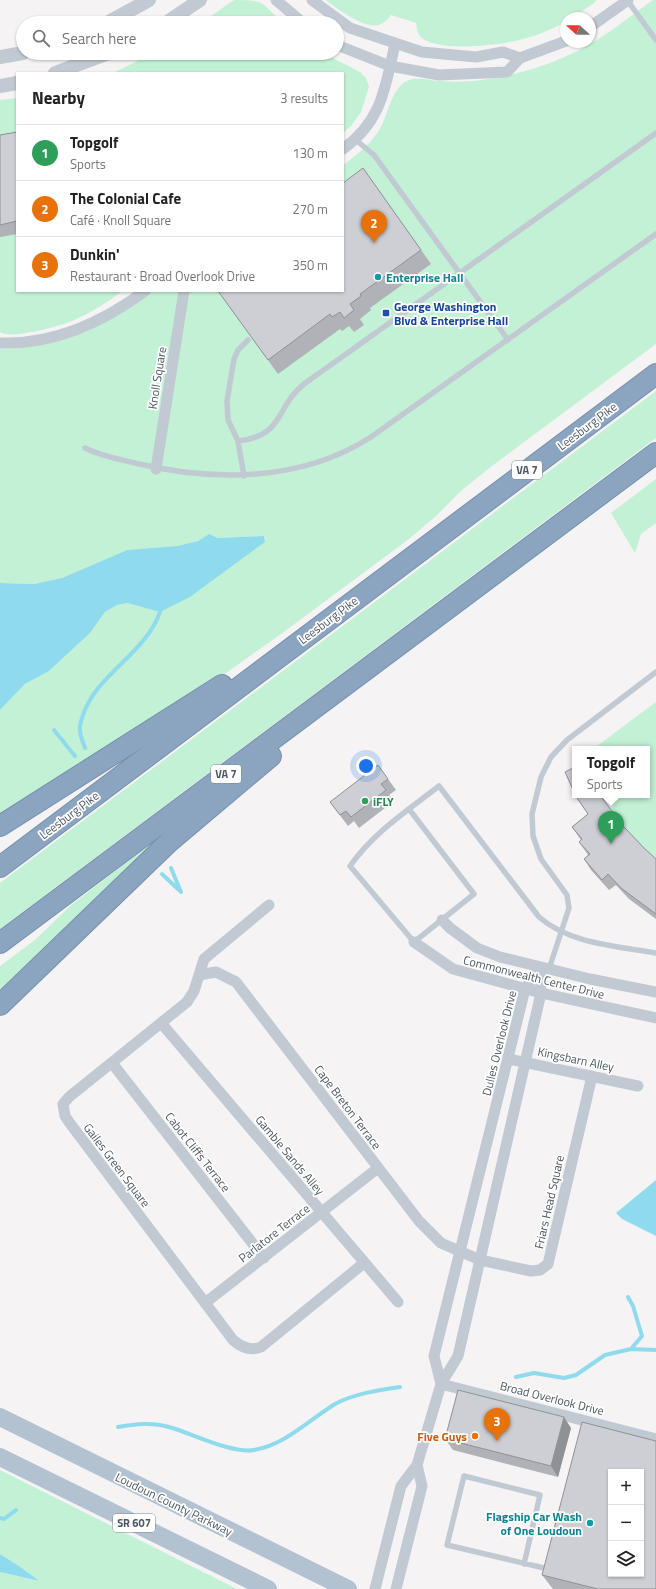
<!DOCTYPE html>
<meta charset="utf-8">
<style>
:root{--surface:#fff;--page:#f2f2f2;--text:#222;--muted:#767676;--line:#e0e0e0;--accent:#1a73e8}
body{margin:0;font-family:"Titillium Web",sans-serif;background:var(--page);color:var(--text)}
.controls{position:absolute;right:12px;bottom:12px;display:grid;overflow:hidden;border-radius:0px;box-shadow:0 1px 3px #0004}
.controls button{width:36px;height:36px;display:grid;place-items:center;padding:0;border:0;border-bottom:1px solid var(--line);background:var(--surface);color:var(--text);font:20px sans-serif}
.compass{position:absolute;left:560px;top:12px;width:36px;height:36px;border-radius:50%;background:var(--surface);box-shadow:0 1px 3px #0004;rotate:291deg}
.you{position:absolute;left:366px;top:766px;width:14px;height:14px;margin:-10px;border:3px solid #fff;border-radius:50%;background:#1a73e8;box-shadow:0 0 0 6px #1a73e833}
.badge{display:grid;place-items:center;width:26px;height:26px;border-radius:50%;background:var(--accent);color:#fff;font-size:13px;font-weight:700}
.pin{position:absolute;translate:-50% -33px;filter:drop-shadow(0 1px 2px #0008)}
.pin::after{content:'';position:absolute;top:21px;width:14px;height:12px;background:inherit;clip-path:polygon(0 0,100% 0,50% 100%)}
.popup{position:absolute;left:572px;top:746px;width:78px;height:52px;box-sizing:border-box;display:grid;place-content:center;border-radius:0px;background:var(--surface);filter:drop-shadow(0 1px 3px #0005);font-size:13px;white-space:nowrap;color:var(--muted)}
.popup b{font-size:15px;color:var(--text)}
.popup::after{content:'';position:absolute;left:50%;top:100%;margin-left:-8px;border:8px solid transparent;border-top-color:var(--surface)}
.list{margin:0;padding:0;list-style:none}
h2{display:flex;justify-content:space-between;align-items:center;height:52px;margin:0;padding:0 16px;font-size:17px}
h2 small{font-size:13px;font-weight:400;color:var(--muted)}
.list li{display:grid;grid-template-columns:26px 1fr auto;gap:12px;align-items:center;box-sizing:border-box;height:56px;padding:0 16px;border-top:1px solid var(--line)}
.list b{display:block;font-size:15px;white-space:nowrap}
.list p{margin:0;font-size:13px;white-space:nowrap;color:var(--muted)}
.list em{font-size:13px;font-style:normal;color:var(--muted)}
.icon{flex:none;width:22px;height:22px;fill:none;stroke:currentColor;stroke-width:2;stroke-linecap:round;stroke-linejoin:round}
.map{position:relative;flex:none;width:656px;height:1589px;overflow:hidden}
.search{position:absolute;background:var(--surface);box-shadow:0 1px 3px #0004;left:16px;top:16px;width:328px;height:44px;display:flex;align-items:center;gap:10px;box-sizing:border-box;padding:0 14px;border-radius:22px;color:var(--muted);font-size:15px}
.panel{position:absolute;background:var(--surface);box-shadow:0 1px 3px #0004;left:16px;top:72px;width:328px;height:220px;border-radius:0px}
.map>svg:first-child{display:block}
</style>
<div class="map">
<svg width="656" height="1589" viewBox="0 0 656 1589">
<rect width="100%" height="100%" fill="#f5f3f3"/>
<!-- green -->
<path fill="#c3f1d5" d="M234,0C266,0 261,3 283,23H201Z
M326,0H596L594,3L572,18H566V21C553,29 538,35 523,39C503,45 437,53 421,37C417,33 417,28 416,23L391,15C386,22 379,27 370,25C358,23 335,8 326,0Z
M653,0H656V344L492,466L462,490L436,516L409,539L281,634L168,714L0,818V710L25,684L49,671L90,633L105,612L117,605L127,603L145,608H168L175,603L190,597L265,541L264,536L218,538L209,534L198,541L177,546L127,550L62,578L34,584L0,583V349L28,347L150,291H343V165C356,156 369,145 378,132C388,117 391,88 407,81C417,76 430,81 440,81C454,82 469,82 482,80C517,75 552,65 583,48C608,35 630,16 653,0Z
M153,53H323L360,72L366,78L369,87L361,112L351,126L343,133V73H113Z
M17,98V291H123C107,302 91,313 72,321C60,326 10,340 0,332V100Z
M656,391V438L0,929V883Z
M656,479V523L641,534L635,553L611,513Z
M656,702V863L630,837L602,795H647V749H593Z
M174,825L0,993V966L35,940L70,906Z
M0,1470L237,1589H0V1572L38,1581L19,1566L0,1554Z"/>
<!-- water -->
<path fill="#90daee" d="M209,534L218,538L264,536L265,542L190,597L160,612L127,603L117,605L105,612L90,633L49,671L25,684L0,710V583L34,584L62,578L127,550L177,546L198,541Z
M656,1180V1236L622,1219L616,1213Z
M0,1554L19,1566L39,1581L0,1572Z"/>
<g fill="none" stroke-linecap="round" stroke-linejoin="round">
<!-- stream -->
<path stroke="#90daee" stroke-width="4" d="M54,730L75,756
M85,748C83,742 80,736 80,730C79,726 81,722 82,718C95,674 145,655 160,612
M171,868L181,892
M162,874L179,890
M628,1297L633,1306L642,1336L631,1349
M516,1377L534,1373L564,1378L576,1375L605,1355L631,1349L656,1350
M118,1427C135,1424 152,1422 169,1427C191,1433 232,1454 254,1450C285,1445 309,1420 335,1404C353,1394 379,1390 400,1387
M0,1518L4,1519L16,1510"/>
<!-- motorway casing -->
<g stroke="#7690ad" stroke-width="22">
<path id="motorway" d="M0,826L222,685
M0,867L656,374
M0,943L656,453
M0,1005L169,842L271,756"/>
</g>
<!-- service -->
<path stroke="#c1cad2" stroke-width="5.5" d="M627,0L656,40
M356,140L374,155L508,340
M238,441C285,436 275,407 304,384L656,133
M85,448C101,456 118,459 135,463C213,482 301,482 371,437L656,234
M244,476L238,441L228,420L227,401L234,359L238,350L248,340
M409,809L474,894L414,942L350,866C374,832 407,811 439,786L539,917C570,944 617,946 656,953
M549,969L569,908L567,895L541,859L533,836L532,814L541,777L551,757L567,740L656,672
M524,1564L540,1495L464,1476L447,1545L544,1568"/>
<!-- minor -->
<path stroke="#c1cad2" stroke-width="11" d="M276,0L303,23
M312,0L350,28L422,52L476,57L503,52L520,58
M590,27L628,0
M337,45L390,66L439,75L507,72L520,58L566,41
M343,149C382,121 385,88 395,44
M0,343C54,345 103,322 145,291
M156,469L184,291
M269,905L204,959L194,991L187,1002L69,1097L63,1104L65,1116L69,1122L233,1340C241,1347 251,1351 261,1347L364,1263
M442,920L450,928L477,948L500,957L590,979L656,992
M414,942L453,969L541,993L656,1018
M199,975L216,972L236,982L419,1221L441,1243L480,1260L531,1271L540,1270L548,1264L592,1076
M162,1024L398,1302
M508,1059L638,1086
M112,1063L264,1258
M205,1303L378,1168
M441,1384L434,1356L525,989L540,967
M441,1384L656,1439
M375,1589L401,1486L417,1465L441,1384L458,1356L541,993L540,967
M396,1589L422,1486L417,1465"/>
<!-- tertiary -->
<path stroke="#c1cad2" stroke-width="14" d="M107,23L149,0
M166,23L200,0
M0,57L23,53
M55,73L109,53
M0,86L17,83"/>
<!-- primary -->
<path stroke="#b3c2d1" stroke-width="18" d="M0,1417L348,1589
M0,1457L268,1589"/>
<!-- motorway -->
<use href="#motorway" stroke="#8ba5c1" stroke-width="20"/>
</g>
<!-- wall -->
<path fill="#b0b2b7" d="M17,132V234L0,237V135Z
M363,168L431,264L370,308L371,310L360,319L364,325L354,332L349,326L342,331L340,329L278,374L218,291Z
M388,779L396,790L389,795L394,801L359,828L354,821L348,826L330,802Z
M575,795H602L605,802L623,826L645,849L656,859V919L629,899L616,885L609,890L591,870L584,859L588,855L579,842L581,840L572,827L588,814Z
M571,1428L558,1477L453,1450L445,1439Z
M542,1575L656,1589H553Z"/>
<!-- shaded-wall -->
<path fill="#909195" d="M564,1417L571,1428L558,1477L551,1466Z"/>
<!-- building -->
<path fill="#cdcfd5" stroke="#909195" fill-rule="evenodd" d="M17,132V221L0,225V135Z
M363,168L421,250L360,294L361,296L350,304L354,310L344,318L340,312L332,317L330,314L268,360L218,291H343V183Z
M378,765L388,779L381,784L386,790L351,817L346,811L340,815L330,802Z
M575,767V794L565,772Z
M575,795H600L623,826L645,849L656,859V914L621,888L608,874L602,880L584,859L590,854L579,842L582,839L572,827L588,814Z
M458,1390L564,1417L551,1466L445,1439Z
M582,1422L656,1441V1589H598L542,1575ZM611,1472H641V1574H611Z"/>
<!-- markers -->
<g fill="#0f9aa8" stroke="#fff" stroke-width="1.5">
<circle cx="378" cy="277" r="4"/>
<circle cx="590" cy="1523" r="4"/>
</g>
<rect fill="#1a4fb4" stroke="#fff" stroke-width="1.5" x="382" y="309" width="8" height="8" rx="2"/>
<circle fill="#2e9e5b" stroke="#fff" stroke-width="1.5" cx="365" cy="801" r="4"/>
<circle fill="#e8710a" stroke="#fff" stroke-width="1.5" cx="475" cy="1436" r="4"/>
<g text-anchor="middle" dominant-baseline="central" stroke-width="3.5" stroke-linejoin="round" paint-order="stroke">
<!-- shield labels -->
<g fill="#fff" stroke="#808990" stroke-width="1">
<rect x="512" y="461" width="30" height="18" rx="3"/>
<rect x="211" y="765" width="30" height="18" rx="3"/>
<rect x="113" y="1514" width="42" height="18" rx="3"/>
</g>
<g font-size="11" font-weight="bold" fill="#4a5661">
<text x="527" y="470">VA 7</text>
<text x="226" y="774">VA 7</text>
<text x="134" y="1523">SR 607</text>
</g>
<!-- culture labels -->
<g font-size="12" font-weight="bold" fill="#0d838f" stroke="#fff" text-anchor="start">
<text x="386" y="277">Enterprise Hall</text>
<text x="582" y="1516" text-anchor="end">Flagship Car Wash<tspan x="582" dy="14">of One Loudoun</tspan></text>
</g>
<!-- transit labels -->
<g font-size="12" font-weight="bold" fill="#164399" stroke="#fff" text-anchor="start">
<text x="394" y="306">George Washington<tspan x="394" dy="14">Blvd &amp; Enterprise Hall</tspan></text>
</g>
<!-- street labels -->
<g font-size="12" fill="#4a5661" stroke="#fff">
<text transform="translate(157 378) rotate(-81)">Knoll Square</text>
<text transform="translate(587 426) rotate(-37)">Leesburg Pike</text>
<text transform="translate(328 620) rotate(-37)">Leesburg Pike</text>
<text transform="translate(69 815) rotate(-37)">Leesburg Pike</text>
<text transform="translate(534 977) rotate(14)">Commonwealth Center Drive</text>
<text transform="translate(499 1043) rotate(-76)">Dulles Overlook Drive</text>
<text transform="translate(576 1059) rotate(12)">Kingsbarn Alley</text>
<text transform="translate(348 1107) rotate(53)">Cape Breton Terrace</text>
<text transform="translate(198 1152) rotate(52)">Cabot Cliffs Terrace</text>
<text transform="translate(290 1155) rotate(50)">Gamble Sands Alley</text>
<text transform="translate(117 1165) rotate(53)">Gailes Green Square</text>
<text transform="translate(549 1202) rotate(-77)">Friars Head Square</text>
<text transform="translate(274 1233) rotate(-38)">Parlatore Terrace</text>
<text transform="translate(552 1398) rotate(14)">Broad Overlook Drive</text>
<text transform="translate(174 1504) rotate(26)">Loudoun County Parkway</text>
</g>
<!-- leisure labels -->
<g font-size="12" font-weight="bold" fill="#27864d" stroke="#fff" text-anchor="start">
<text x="373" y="801">iFLY</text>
</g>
<!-- food labels -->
<g font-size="12" font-weight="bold" fill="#c56008" stroke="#fff" text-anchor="end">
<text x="467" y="1436">Five Guys</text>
</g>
</g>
</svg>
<div class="controls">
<button>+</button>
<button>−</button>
<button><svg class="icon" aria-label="layers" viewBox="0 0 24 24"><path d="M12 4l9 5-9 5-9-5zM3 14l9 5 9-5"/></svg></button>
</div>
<svg class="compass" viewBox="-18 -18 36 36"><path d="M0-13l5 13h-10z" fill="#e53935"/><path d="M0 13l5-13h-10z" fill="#767676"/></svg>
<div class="you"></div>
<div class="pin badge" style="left:611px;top:844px;background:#2e9e5b">1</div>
<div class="popup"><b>Topgolf</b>Sports</div>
<div class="pin badge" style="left:374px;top:243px;background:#e8710a">2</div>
<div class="pin badge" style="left:497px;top:1441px;background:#e8710a">3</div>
<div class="search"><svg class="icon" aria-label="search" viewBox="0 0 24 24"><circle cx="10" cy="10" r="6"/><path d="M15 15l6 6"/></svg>Search here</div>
<section class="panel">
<h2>Nearby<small>3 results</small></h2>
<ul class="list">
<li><span class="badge" style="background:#2e9e5b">1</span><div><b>Topgolf</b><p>Sports</p></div><em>130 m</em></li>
<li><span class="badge" style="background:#e8710a">2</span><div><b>The Colonial Cafe</b><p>Café · Knoll Square</p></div><em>270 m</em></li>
<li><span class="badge" style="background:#e8710a">3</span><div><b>Dunkin'</b><p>Restaurant · Broad Overlook Drive</p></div><em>350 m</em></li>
</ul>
</section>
</div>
